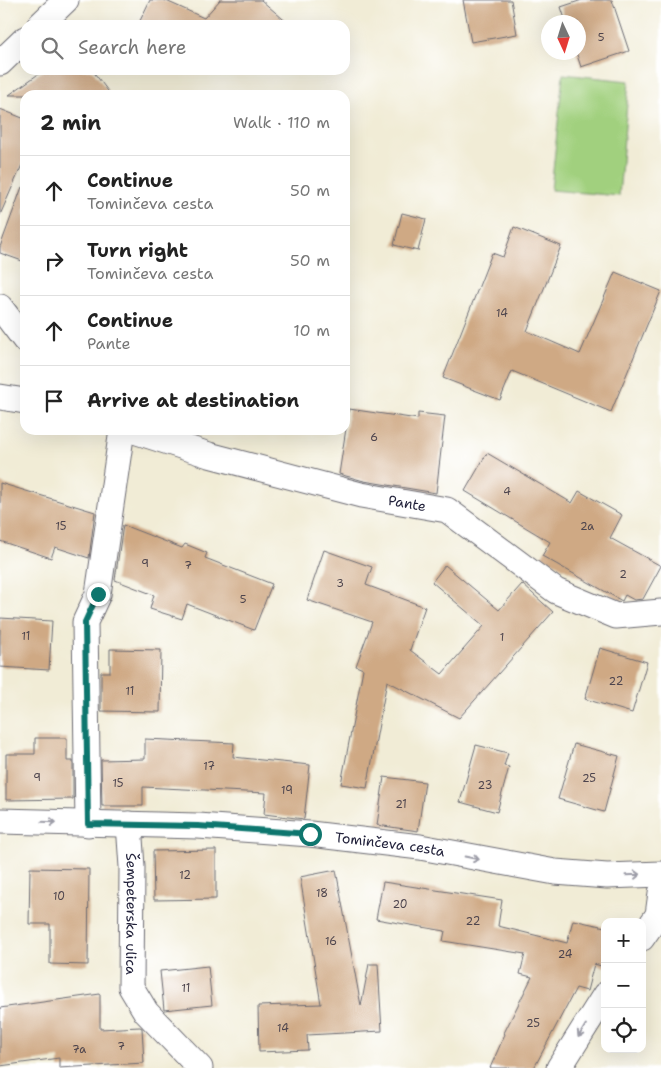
<!DOCTYPE html>
<meta charset="utf-8">
<style>
:root{--surface:#fff;--page:#f6f6f6;--text:#222;--muted:#767676;--line:#e0e0e0}
body{margin:0;font-family:"Shantell Sans",sans-serif;background:var(--page);color:var(--text)}
.controls{position:absolute;right:15px;bottom:15px;display:grid;overflow:hidden;border-radius:10px;box-shadow:0 5px 20px #0002}
.controls button{width:45px;height:45px;display:grid;place-items:center;padding:0;border:0;border-bottom:1px solid var(--line);background:var(--surface);color:var(--text);font:25px sans-serif}
.compass{position:absolute;left:541px;top:15px;width:45px;height:45px;border-radius:50%;background:var(--surface);box-shadow:0 5px 20px #0002;rotate:176deg}
.stop{position:absolute;width:15px;height:15px;margin:-11px;border:4px solid #0f766e;border-radius:50%;background:#fff}
.stop.end{background:#0f766e;border-color:#fff;box-shadow:0 1px 5px #0008}
.list{margin:0;padding:0;list-style:none}
h2{display:flex;justify-content:space-between;align-items:center;height:65px;margin:0;padding:0 20px;font-size:21px}
h2 small{font-size:16px;font-weight:400;color:var(--muted)}
.list li{display:grid;grid-template-columns:32px 1fr auto;gap:15px;align-items:center;box-sizing:border-box;height:70px;padding:0 20px;border-top:1px solid var(--line)}
.list b{display:block;font-size:19px;white-space:nowrap}
.list p{margin:0;font-size:16px;white-space:nowrap;color:var(--muted)}
.list em{font-size:16px;font-style:normal;color:var(--muted)}
.icon{flex:none;width:28px;height:28px;fill:none;stroke:currentColor;stroke-width:2;stroke-linecap:round;stroke-linejoin:round}
.map{position:relative;flex:none;width:661px;height:1068px;overflow:hidden}
.search{position:absolute;background:var(--surface);box-shadow:0 5px 20px #0002;left:20px;top:20px;width:330px;height:55px;display:flex;align-items:center;gap:12px;box-sizing:border-box;padding:0 18px;border-radius:15px;color:var(--muted);font-size:19px}
.panel{position:absolute;background:var(--surface);box-shadow:0 5px 20px #0002;left:20px;top:90px;width:330px;height:345px;border-radius:15px}
.map>svg:first-child{display:block}
</style>
<div class="map">
<svg width="661" height="1068" viewBox="0 0 661 1068">
<rect width="100%" height="100%" fill="#fff"/>
<filter id="ink" filterUnits="userSpaceOnUse"><feTurbulence type="fractalNoise" baseFrequency=".02" numOctaves="2"/><feDisplacementMap in="SourceGraphic" scale="10" xChannelSelector="R" yChannelSelector="G"/><feConvolveMatrix kernelMatrix="1 2 1 2 8 2 1 2 1" color-interpolation-filters="sRGB"/></filter>
<filter id="wash" filterUnits="userSpaceOnUse"><feTurbulence type="fractalNoise" baseFrequency=".0096" numOctaves="4" result="noise"/><feDisplacementMap in="SourceGraphic" scale="20" xChannelSelector="R" yChannelSelector="G"/><feGaussianBlur stdDeviation="1.12" result="paint"/><feColorMatrix in="noise" values="0 0 0 0 0 0 0 0 0 0 0 0 0 0 0 0 0 1.4 0 .05"/><feComposite in="paint" operator="in"/></filter>
<g filter="url(#wash)">
<rect width="100%" height="100%" fill="#f1ecd6"/>
<!-- green -->
<path fill="#a1d07e" stroke="#62795c" d="M563,74L629,81L619,196L551,190Z"/>
<g id="blocks">
<!-- building -->
<path fill="#cfa984" d="M150,0H164L204,18L220,0H261L290,25H138Z
M463,0H511L517,34L471,42Z
M582,0H612L629,51L581,67L576,52H578V22H566L561,7Z
M44,70H92L111,95H9Z
M0,109L25,119V158L0,215Z
M22,187H25V262L0,253V247Z
M402,213L426,219L418,251L394,245Z
M514,227L561,246L527,331L580,354L615,272L661,291L611,412L512,371L500,400L443,378L492,253L503,257Z
M349,409L418,419V413L445,416L436,493L364,481L339,474Z
M487,453L572,503L579,491L622,515L610,538L661,566L643,599L634,600L625,595L622,601L542,556L550,542L465,491Z
M0,483L95,512L89,558L55,547L51,558L0,541Z
M123,525L182,548L185,544L207,553L205,558L272,584L254,630L187,604L182,619L150,609L154,595L115,580Z
M324,550L372,567L366,585L425,607L410,650L442,674L484,626L432,582L445,565L499,610L522,584L553,612L459,718L387,681L367,788L341,784L363,669L356,666L372,622L307,600Z
M0,618L52,621L49,670L0,667Z
M600,648L647,662L632,713L585,699Z
M110,649L161,650L160,712L101,711V672H110Z
M35,738H67V761H73V799L6,800V754H35Z
M145,739L234,743L233,757L310,765L304,819L264,814L266,793L143,787V806H102L101,760L145,759Z
M574,744L619,756L604,812L558,799Z
M476,745L508,753L504,766L509,767L497,812L460,802Z
M384,777L425,782L418,831L377,825Z
M216,850V899L154,900L153,851Z
M30,868L89,869L88,965L50,964V924H29Z
M336,870L361,1006L369,964H378L382,1031L307,1035L308,1050L259,1052L258,1006L321,1004L300,877Z
M383,882L502,900L498,926L567,943L573,920L605,927V967L594,964L587,991L576,988L534,1068H490L505,1034L504,1033L532,977L520,974L525,954L443,941L445,931L376,919Z
M208,966L212,1005L164,1010L160,971Z
M100,994V1029L140,1027L142,1028L144,1063L59,1068V1058L0,1066V1008Z"/>
</g>
</g>
<g filter="url(#ink)">
<use href="#blocks" fill-opacity="0" stroke="#6a6971" stroke-width="1"/>
<g fill="none" stroke-linecap="round" stroke-linejoin="round">
<!-- minor casing -->
<g stroke="#6a6971" stroke-width="27">
<g id="minor">
<path d="M40,25L66,0"/>
<path d="M0,63L25,39"/>
<path d="M0,307L25,340"/>
<path d="M0,397L25,401"/>
<path id="s1" d="M131,430L209,455L361,495L447,510L556,591L616,616L661,612"/>
<path id="s2" d="M0,821L198,826L310,834L420,847L555,872L607,876L661,874"/>
<path d="M88,824L85,622L98,594L122,430"/>
<path id="s3" d="M129,824L132,867L131,987L146,1012L200,1068"/>
<path d="M642,938L658,915L661,893"/>
<path d="M559,1068L605,995"/>
</g>
</g>
<!-- minor -->
<use href="#minor" stroke="#fff" stroke-width="25"/>
</g>
<!-- one-way arrows -->
<defs><path id="oneway-shaft" d="M-6 0H5M1.5-3L5.5 0L1.5 3" fill="none" stroke-width="1.6" stroke-linecap="round" stroke-linejoin="round" transform="scale(1.25)"/></defs>
<g stroke="#9c9ca7">
<use href="#oneway-shaft" transform="translate(49 822) rotate(2)"/>
<use href="#oneway-shaft" transform="translate(472 858) rotate(11)"/>
<use href="#oneway-shaft" transform="translate(633 875) rotate(-2)"/>
<use href="#oneway-shaft" transform="translate(582 1031) rotate(121)"/>
</g>
</g>
<g fill="none" stroke-linecap="round" stroke-linejoin="round" filter="url(#ink)">
<!-- route -->
<path stroke="#0f766e" stroke-width="6" d="M98,594L85,622L88,824L198,826L310,834"/>
</g>
<g text-anchor="middle" dominant-baseline="central" stroke-width="4" stroke-linejoin="round" paint-order="stroke">
<!-- number labels -->
<g font-size="11" fill="#4d444d">
<text x="601" y="37">5</text>
<text x="502" y="313">14</text>
<text x="374" y="437">6</text>
<text x="507" y="491">4</text>
<text x="61" y="526">15</text>
<text x="587" y="526">2a</text>
<text x="145" y="563">9</text>
<text x="188" y="565">7</text>
<text x="623" y="574">2</text>
<text x="340" y="583">3</text>
<text x="243" y="599">5</text>
<text x="26" y="636">11</text>
<text x="502" y="637">1</text>
<text x="616" y="681">22</text>
<text x="130" y="691">11</text>
<text x="209" y="766">17</text>
<text x="37" y="777">9</text>
<text x="589" y="778">25</text>
<text x="118" y="783">15</text>
<text x="485" y="785">23</text>
<text x="287" y="790">19</text>
<text x="401" y="804">21</text>
<text x="185" y="875">12</text>
<text x="322" y="893">18</text>
<text x="59" y="896">10</text>
<text x="400" y="904">20</text>
<text x="473" y="921">22</text>
<text x="331" y="941">16</text>
<text x="565" y="954">24</text>
<text x="186" y="988">11</text>
<text x="533" y="1023">25</text>
<text x="283" y="1028">14</text>
<text x="121" y="1046">7</text>
<text x="79" y="1049">7a</text>
</g>
<!-- street labels -->
<g font-size="14" fill="#22223b" stroke="#fff">
<text stroke="none"><textPath href="#s1" startOffset="286">Pante</textPath></text>
<text stroke="none"><textPath href="#s2" startOffset="391">Tominčeva cesta</textPath></text>
<text stroke="none"><textPath href="#s3" startOffset="90">Šempeterska ulica</textPath></text>
</g>
</g>
</svg>
<div class="controls">
<button>+</button>
<button>−</button>
<button><svg class="icon" aria-label="locate" viewBox="0 0 24 24"><circle cx="12" cy="12" r="6"/><path d="M12 2v4M12 18v4M2 12h4M18 12h4"/></svg></button>
</div>
<svg class="compass" viewBox="-18 -18 36 36"><path d="M0-13l5 13h-10z" fill="#e53935"/><path d="M0 13l5-13h-10z" fill="#767676"/></svg>
<div class="stop" style="left:310px;top:834px"></div>
<div class="stop end" style="left:98px;top:594px"></div>
<div class="search"><svg class="icon" aria-label="search" viewBox="0 0 24 24"><circle cx="10" cy="10" r="6"/><path d="M15 15l6 6"/></svg>Search here</div>
<section class="panel">
<h2>2 min<small>Walk · 110 m</small></h2>
<ul class="list">
<li><svg class="icon" aria-label="ahead" viewBox="0 0 24 24"><path d="M12 20V5M6 11l6-6 6 6"/></svg><div><b>Continue</b><p>Tominčeva cesta</p></div><em>50 m</em></li>
<li><svg class="icon" aria-label="right" viewBox="0 0 24 24"><path d="M7 20v-9h11M14 6l5 5-5 5"/></svg><div><b>Turn right</b><p>Tominčeva cesta</p></div><em>50 m</em></li>
<li><svg class="icon" aria-label="ahead" viewBox="0 0 24 24"><path d="M12 20V5M6 11l6-6 6 6"/></svg><div><b>Continue</b><p>Pante</p></div><em>10 m</em></li>
<li><svg class="icon" aria-label="arrive" viewBox="0 0 24 24"><path d="M6 21V4h12l-3 4 3 4H6"/></svg><div><b>Arrive at destination</b></div></li>
</ul>
</section>
</div>
